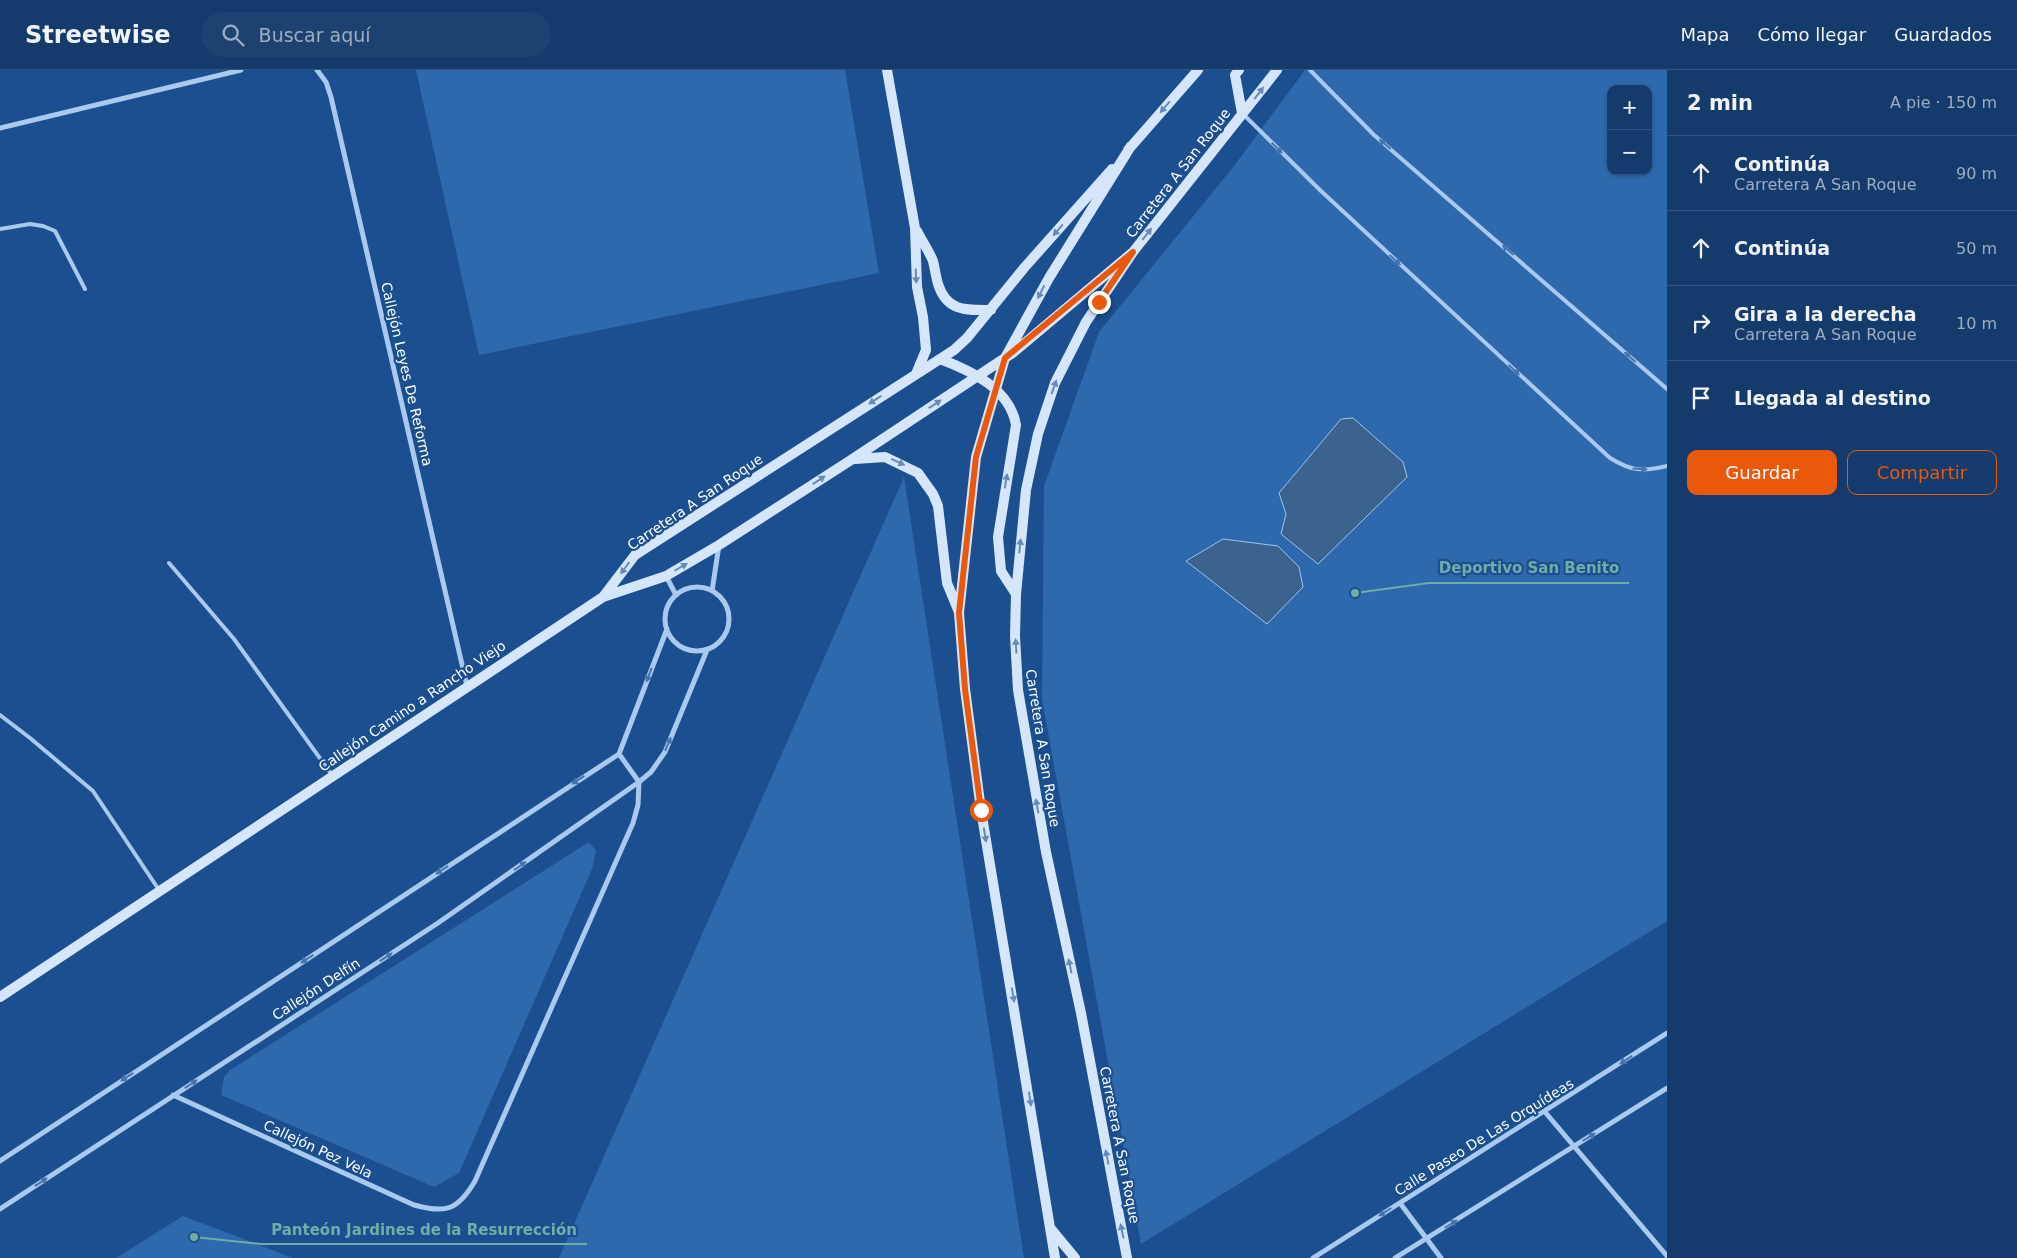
<!DOCTYPE html>
<html lang="es">
<meta charset="utf-8">
<style>
:root{--surface:#143b6b;--page:#1d4271;--text:#f1f3f6;--muted:#9dadc1;--line:#33557e;--accent:#ea580c}
body{margin:0;font-family:"DejaVu Sans",sans-serif;background:var(--page);color:var(--text)}
.controls{position:absolute;right:15px;top:15px;display:grid;overflow:hidden;border-radius:10px;box-shadow:0 1px 4px #0004}
.controls button{width:45px;height:45px;display:grid;place-items:center;padding:0;border:0;border-bottom:1px solid var(--line);background:var(--surface);color:var(--text);font:25px sans-serif}
.stop{position:absolute;width:15px;height:15px;margin:-11px;border:4px solid #ea580c;border-radius:50%;background:#fff}
.stop.end{background:#ea580c;border-color:#fff;box-shadow:0 1px 5px #0008}
.list{margin:0;padding:0;list-style:none}
h2{display:flex;justify-content:space-between;align-items:center;height:65px;margin:0;padding:0 20px;font-size:21px}
h2 small{font-size:16px;font-weight:400;color:var(--muted)}
.list li{display:grid;grid-template-columns:32px 1fr auto;gap:15px;align-items:center;box-sizing:border-box;height:75px;padding:0 20px;border-top:1px solid var(--line)}
.list b{display:block;font-size:19px;white-space:nowrap}
.list p{margin:0;font-size:16px;white-space:nowrap;color:var(--muted)}
.list em{font-size:16px;font-style:normal;color:var(--muted)}
.actions{display:flex;gap:10px;padding:15px 20px}
.actions a{flex:1;padding:11px 0;border:1px solid var(--accent);border-radius:10px;text-align:center;font-size:18px;color:var(--accent)}
.actions .main{background:var(--accent);color:#fff}
.icon{flex:none;width:28px;height:28px;fill:none;stroke:currentColor;stroke-width:2;stroke-linecap:round;stroke-linejoin:round}
.map{position:relative;flex:none;width:1667px;height:1188px;overflow:hidden}
header{display:flex;align-items:center;gap:30px;box-sizing:border-box;height:70px;padding:0 25px;background:var(--surface);border-bottom:1px solid var(--line)}
header strong{font-size:24px}
nav{display:flex;gap:28px;margin-inline-start:auto;font-size:18px}
.search{width:350px;height:45px;background:var(--page);display:flex;align-items:center;gap:12px;box-sizing:border-box;padding:0 18px;border-radius:28px;color:var(--muted);font-size:19px}
main{display:flex}
aside{flex:1;background:var(--surface)}
.map>svg:first-child{display:block}
</style>
<header>
<strong>Streetwise</strong>
<div class="search"><svg class="icon" aria-label="search" viewBox="0 0 24 24"><circle cx="10" cy="10" r="6"/><path d="M15 15l6 6"/></svg>Buscar aquí</div>
<nav><a>Mapa</a><a>Cómo llegar</a><a>Guardados</a></nav>
</header>
<main>
<div class="map">
<svg width="1667" height="1188" viewBox="0 0 1667 1188">
<rect width="100%" height="100%" fill="#1b4f8f"/>
<!-- green -->
<path fill="#2e69ad" fill-rule="evenodd" d="M416,0H845L879,203L479,285Z
M1305,0H1667V851L1141,1174L1042,629L1044,416L1099,262L1234,96ZM1611,19H1648V101H1611Z
M904,407L1024,1188H559Z
M589,772L596,781L592,799L459,1103L434,1117L221,1025L224,1007L230,1000Z
M183,1146L293,1188H116Z"/>
<!-- water -->
<path fill="#3c6290" stroke="#9cc4f0" d="M1353,348L1403,392L1407,407L1318,494L1281,464L1286,444L1279,423L1341,349Z
M1223,469L1278,476L1299,497L1303,517L1267,554L1186,491Z"/>
<g fill="none" stroke-linecap="round" stroke-linejoin="round">
<!-- lane -->
<path stroke="#a9c9ee" stroke-width="4" d="M1310,0L1374,65L1667,319
M1244,45L1321,121L1610,388C1631,401 1643,402 1667,396
M0,159L30,154L43,156L55,161L85,219
M169,493L234,569L332,705
M0,645L30,668L93,721L159,820"/>
<!-- street -->
<path stroke="#a9c9ee" stroke-width="5" d="M317,0L326,12L331,27L467,616
M0,58L241,0
M666,506L676,525
M665 549a32 32 0 1 1 64 0a32 32 0 1 1-64 0Z
M712,521L719,475
M619,684L667,559
M173,1025L414,1135C446,1144 458,1140 475,1111L633,753L638,735L639,712L619,684
M1545,1042L1667,1186
M0,1091L619,684
M1400,1133L1441,1188
M0,1139L438,853L639,712L651,702L665,682L707,580
M1313,1188L1667,963
M1395,1188L1667,1018"/>
<!-- secondary -->
<path stroke="#d6e6fa" stroke-width="10" d="M887,0L915,158L917,217L923,247L926,280L916,304
M1239,0L1235,5L1242,43
M1128,80L1198,0
M917,161C922,171 929,181 933,191C935,199 936,207 938,214C947,242 966,240 991,240
M940,289C972,301 1010,319 1016,355L998,467L1001,501L1016,524
M855,389L885,387L918,403L933,424L938,436L947,513L959,542
M603,527L635,485L954,280L967,268L1024,198L1112,99
M0,927L603,527L666,506L719,475L851,390L1014,282L1133,182
M1051,1159L1075,1188
M1055,1188L981,740L965,619L959,543L976,387L1005,288L1049,208L1131,76
M1127,1188L1081,943L1046,782L1018,620L1015,566L1016,524L1026,420L1038,364L1055,313L1086,252L1133,182L1277,0"/>
</g>
<!-- one-way arrows -->
<defs><path id="oneway-solid" d="M-6-.8H1V-3.2L6.5 0L1 3.2V.8H-6Z" transform="scale(1.25)"/></defs>
<g fill="#668bba">
<use href="#oneway-solid" transform="translate(1259 23) rotate(-52)"/>
<use href="#oneway-solid" transform="translate(1165 37) rotate(131)"/>
<use href="#oneway-solid" transform="translate(1058 160) rotate(131)"/>
<use href="#oneway-solid" transform="translate(1147 164) rotate(-52)"/>
<use href="#oneway-solid" transform="translate(916 206) rotate(88)"/>
<use href="#oneway-solid" transform="translate(1041 222) rotate(117)"/>
<use href="#oneway-solid" transform="translate(1054 317) rotate(-70)"/>
<use href="#oneway-solid" transform="translate(875 330) rotate(147)"/>
<use href="#oneway-solid" transform="translate(935 334) rotate(-33)"/>
<use href="#oneway-solid" transform="translate(898 392) rotate(25)"/>
<use href="#oneway-solid" transform="translate(819 410) rotate(-33)"/>
<use href="#oneway-solid" transform="translate(1006 411) rotate(-81)"/>
<use href="#oneway-solid" transform="translate(1020 476) rotate(-84)"/>
<use href="#oneway-solid" transform="translate(681 497) rotate(-30)"/>
<use href="#oneway-solid" transform="translate(625 498) rotate(127)"/>
<use href="#oneway-solid" transform="translate(1016 576) rotate(-93)"/>
<use href="#oneway-solid" transform="translate(1037 736) rotate(-101)"/>
<use href="#oneway-solid" transform="translate(985 765) rotate(81)"/>
<use href="#oneway-solid" transform="translate(1070 896) rotate(-102)"/>
<use href="#oneway-solid" transform="translate(1013 925) rotate(80)"/>
<use href="#oneway-solid" transform="translate(1030 1029) rotate(81)"/>
<use href="#oneway-solid" transform="translate(1107 1087) rotate(-101)"/>
<use href="#oneway-solid" transform="translate(1122 1161) rotate(-102)"/>
</g>
<g fill="#4674ac">
<use href="#oneway-solid" transform="translate(1385 74) rotate(-139)"/>
<use href="#oneway-solid" transform="translate(1277 78) rotate(45)"/>
<use href="#oneway-solid" transform="translate(1508 180) rotate(-139)"/>
<use href="#oneway-solid" transform="translate(1395 190) rotate(43)"/>
<use href="#oneway-solid" transform="translate(1630 287) rotate(-139)"/>
<use href="#oneway-solid" transform="translate(1514 300) rotate(43)"/>
<use href="#oneway-solid" transform="translate(1640 399) rotate(3)"/>
<use href="#oneway-solid" transform="translate(649 605) rotate(111)"/>
<use href="#oneway-solid" transform="translate(668 674) rotate(-67)"/>
<use href="#oneway-solid" transform="translate(578 710) rotate(147)"/>
<use href="#oneway-solid" transform="translate(520 796) rotate(-35)"/>
<use href="#oneway-solid" transform="translate(442 800) rotate(147)"/>
<use href="#oneway-solid" transform="translate(386 887) rotate(-33)"/>
<use href="#oneway-solid" transform="translate(307 889) rotate(147)"/>
<use href="#oneway-solid" transform="translate(1626 990) rotate(147)"/>
<use href="#oneway-solid" transform="translate(127 1007) rotate(147)"/>
<use href="#oneway-solid" transform="translate(191 1014) rotate(-33)"/>
<use href="#oneway-solid" transform="translate(1589 1067) rotate(-32)"/>
<use href="#oneway-solid" transform="translate(41 1112) rotate(-33)"/>
<use href="#oneway-solid" transform="translate(1385 1142) rotate(148)"/>
<use href="#oneway-solid" transform="translate(1451 1154) rotate(-32)"/>
</g>
<g fill="none" stroke-linecap="round" stroke-linejoin="round">
<!-- route -->
<path stroke="#ea580c" stroke-width="6" d="M981,740L965,619L959,543L976,387L1005,288L1133,182L1099,232"/>
</g>
<g text-anchor="middle" dominant-baseline="central" stroke-width="4.5" stroke-linejoin="round" paint-order="stroke">
<!-- street labels -->
<g font-size="14" fill="#fff" stroke="#1b4f8f">
<text transform="translate(1178 103) rotate(-52)">Carretera A San Roque</text>
<text transform="translate(407 304) rotate(77)">Callejón Leyes De Reforma</text>
<text transform="translate(695 432) rotate(-34)">Carretera A San Roque</text>
<text transform="translate(412 636) rotate(-34)">Callejón Camino a Rancho Viejo</text>
<text transform="translate(1043 678) rotate(81)">Carretera A San Roque</text>
<text transform="translate(316 919) rotate(-33)">Callejón Delfín</text>
<text transform="translate(1484 1067) rotate(-32)">Calle Paseo De Las Orquídeas</text>
<text transform="translate(1120 1075) rotate(79)">Carretera A San Roque</text>
<text transform="translate(318 1079) rotate(25)">Callejón Pez Vela</text>
</g>
</g>
<!-- callouts -->
<path fill="none" stroke="#6fada8" stroke-width="2" d="M1355 523L1429 513H1629M194 1167L261 1174H587"/>
<g fill="#6fada8" stroke="#1b4f8f" stroke-width="2">
<circle cx="1355" cy="523" r="5"/>
<circle cx="194" cy="1167" r="5"/>
</g>
<g font-size="15" text-anchor="middle" font-weight="bold" fill="#6fada8" stroke="#1b4f8f" stroke-width="4.5" stroke-linejoin="round" paint-order="stroke">
<text x="1529" y="503">Deportivo San Benito</text>
<text x="424" y="1165">Panteón Jardines de la Resurrección</text>
</g>
</svg>
<div class="controls">
<button>+</button>
<button>−</button>
</div>
<div class="stop" style="left:981px;top:740px"></div>
<div class="stop end" style="left:1099px;top:232px"></div>
</div>
<aside>
<h2>2 min<small>A pie · 150 m</small></h2>
<ul class="list">
<li><svg class="icon" aria-label="ahead" viewBox="0 0 24 24"><path d="M12 20V5M6 11l6-6 6 6"/></svg><div><b>Continúa</b><p>Carretera A San Roque</p></div><em>90 m</em></li>
<li><svg class="icon" aria-label="ahead" viewBox="0 0 24 24"><path d="M12 20V5M6 11l6-6 6 6"/></svg><div><b>Continúa</b></div><em>50 m</em></li>
<li><svg class="icon" aria-label="right" viewBox="0 0 24 24"><path d="M7 20v-9h11M14 6l5 5-5 5"/></svg><div><b>Gira a la derecha</b><p>Carretera A San Roque</p></div><em>10 m</em></li>
<li><svg class="icon" aria-label="arrive" viewBox="0 0 24 24"><path d="M6 21V4h12l-3 4 3 4H6"/></svg><div><b>Llegada al destino</b></div></li>
</ul>
<div class="actions"><a class="main">Guardar</a><a>Compartir</a></div>
</aside>
</main>
